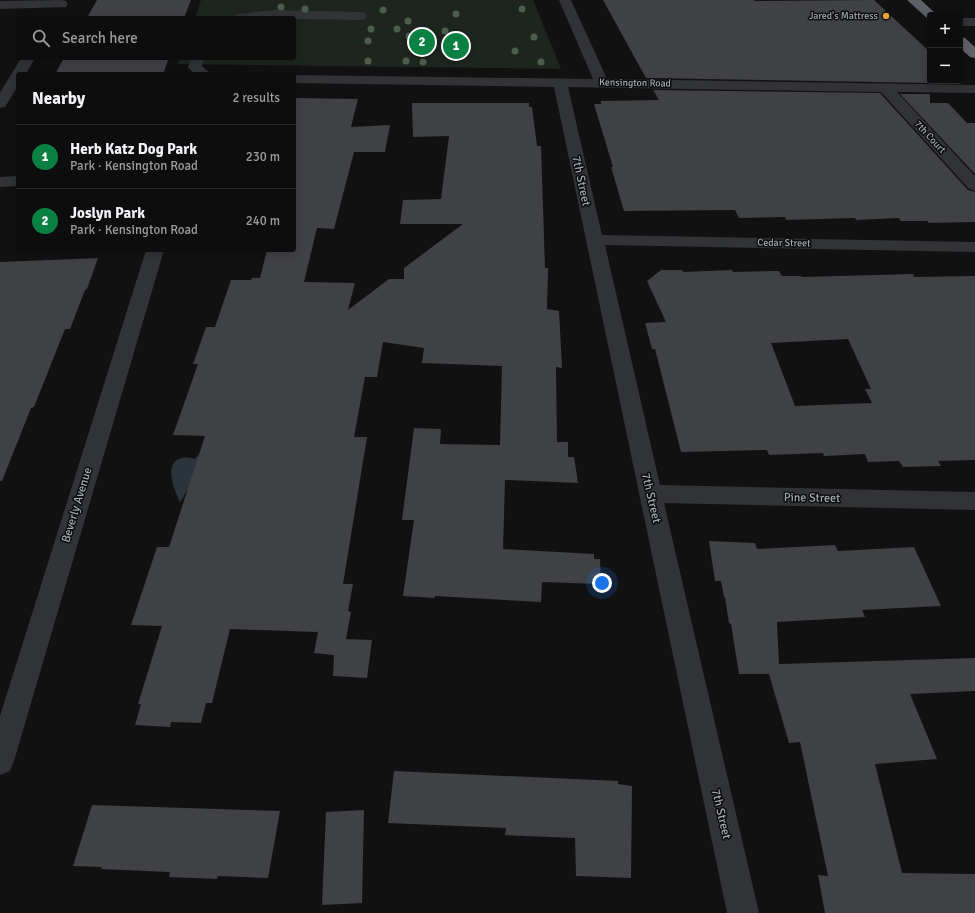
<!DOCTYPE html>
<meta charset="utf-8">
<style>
:root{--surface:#0d0d0e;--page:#1b1b1c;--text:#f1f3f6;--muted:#9a9c9e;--line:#2d2d2e;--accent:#0b8043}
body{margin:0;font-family:Signika,sans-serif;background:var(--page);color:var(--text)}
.controls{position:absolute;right:12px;top:12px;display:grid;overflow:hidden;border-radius:4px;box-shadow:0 2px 10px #0003}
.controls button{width:36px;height:36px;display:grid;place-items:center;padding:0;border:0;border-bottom:1px solid var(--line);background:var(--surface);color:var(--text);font:20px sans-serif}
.you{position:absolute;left:602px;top:583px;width:14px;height:14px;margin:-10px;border:3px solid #fff;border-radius:50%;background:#1a73e8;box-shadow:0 0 0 6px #1a73e833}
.badge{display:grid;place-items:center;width:26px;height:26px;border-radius:50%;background:var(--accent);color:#fff;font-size:13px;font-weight:700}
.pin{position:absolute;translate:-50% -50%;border:2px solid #fff;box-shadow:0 1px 4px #0006}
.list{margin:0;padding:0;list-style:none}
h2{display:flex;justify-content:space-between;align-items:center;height:52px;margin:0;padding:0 16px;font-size:17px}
h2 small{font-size:13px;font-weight:400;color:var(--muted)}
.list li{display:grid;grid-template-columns:26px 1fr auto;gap:12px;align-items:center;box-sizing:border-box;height:64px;padding:0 16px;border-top:1px solid var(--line)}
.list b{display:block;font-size:15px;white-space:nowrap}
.list p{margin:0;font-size:13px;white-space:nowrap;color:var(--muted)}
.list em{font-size:13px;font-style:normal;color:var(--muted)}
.icon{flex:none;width:22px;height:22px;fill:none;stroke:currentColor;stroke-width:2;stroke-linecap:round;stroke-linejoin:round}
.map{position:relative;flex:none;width:975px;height:913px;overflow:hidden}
.search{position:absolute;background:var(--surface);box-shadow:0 2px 10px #0003;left:16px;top:16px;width:280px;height:44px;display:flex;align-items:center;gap:10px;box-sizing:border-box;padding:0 14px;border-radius:4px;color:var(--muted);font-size:15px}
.panel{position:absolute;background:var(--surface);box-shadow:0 2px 10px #0003;left:16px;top:72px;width:280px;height:180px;border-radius:4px}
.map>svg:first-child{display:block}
</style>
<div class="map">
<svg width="975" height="913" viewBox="0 0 975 913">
<rect width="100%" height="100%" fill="#111112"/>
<!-- green -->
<path fill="#1e251e" d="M201,0H533L561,69L178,64L180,58H294V18H195Z"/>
<!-- water -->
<path fill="#2b343a" d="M200,453L189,488L180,502C175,491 162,462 182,458C186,457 191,458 195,459Z"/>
<!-- building -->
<path fill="#404145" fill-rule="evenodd" d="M97,0H191L184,18H87Z
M603,0H754L755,1L874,0L930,52V83L646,78Z
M64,58H169L163,74H55Z
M653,90L880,93L968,190L975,192V222L929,223L927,221H901L899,218L856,220L855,218L786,220L785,217L739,218L735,210L624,211L611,167H613L594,104H601V101L659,100Z
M900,94H930V103H948L967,123H975V174Z
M294,98L358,99L351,127L390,125L385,152H354L334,229L317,228L304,282L355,283L348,310L389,279H404V268L463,224H400L403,200L441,199L449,136L413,137L412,103H529V107H532L537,146H541L545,268H548L547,309L559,311L562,368L556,367L557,442H568V457H574L578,483L505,480L503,549L594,554V559H600L601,584L542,582L541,602L435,596V598L403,596L414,520H402L414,428L441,429L440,444L500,445L502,366L422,363L424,348L383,342L377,377H365L354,437H367L343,584H353L348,611L351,612L346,639L372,640L367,678L333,676L334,655L314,653L318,632L230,629L212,703H206L201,723L171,722L170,727L135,725L141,704H138L162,626L131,625L157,547H169L205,436L173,435L198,364H193L206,327H215L231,280H251L252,278H260L267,250H294Z
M98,258L87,289L85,290L70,329H65L34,407L31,408L2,481H0V262Z
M661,270H682L683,272L732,270L733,272L779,271L782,276H801V277L913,274L914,277L975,276V460L938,461L941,466L903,467L899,461L868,462L865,454L824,456L823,453L769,455L767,450L681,452L655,349H652L645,323L666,322L647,281ZM848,339L871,389H865L872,403L795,406L771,343Z
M709,541L755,543L757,549L835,545L838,551L914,547L941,606L862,610L865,617L777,622L779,664L975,658V691L910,694L937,759L875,764L902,873L975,874V913H825L818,875L828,876L800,742L789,743L769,674H739L731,624L729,623L725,597H724L721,581H715Z
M394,771L618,781V784L632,786L631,878L576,876L575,838L505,835L506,828L388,823Z
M92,805L280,811L268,878L218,876L217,879L169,877L170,872L101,869L102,867L73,866Z
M364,810L362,903L322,905L326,812Z"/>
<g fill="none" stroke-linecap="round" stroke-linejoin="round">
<!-- minor -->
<path fill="#323337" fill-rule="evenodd" d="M62,0L66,1L68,4L66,7L0,9V1Z
M559,0H571L607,79L975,85V93L897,92L975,176V191L969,189L881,92L568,87L602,235L975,242V252L605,245L660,485L975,492V510L664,503L759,913H727L554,87L294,83V75L593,79Z
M275,10L361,12L365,13L367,16L365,19L361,20L233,18L235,15L239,14Z
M960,18H975V26H960Z
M21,58H35L26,74H18V86L5,107L0,108V93Z
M191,58H205L202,66L211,74C201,74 194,76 188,67Z
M18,176V186L0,187V177Z
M146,250H164L14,761L10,771L0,775V716Z"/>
<!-- highway -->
<path fill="#5f6168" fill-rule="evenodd" d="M907,0H921L937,15H930V19L927,18Z
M960,37L965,38L975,47V58L970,57L960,48Z"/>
</g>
<!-- trees -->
<g fill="#4b5d4c">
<circle cx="281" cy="7" r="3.5"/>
<circle cx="305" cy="9" r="3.5"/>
<circle cx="522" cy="9" r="3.5"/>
<circle cx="383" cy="10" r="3.5"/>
<circle cx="456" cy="14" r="3.5"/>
<circle cx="408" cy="21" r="3.5"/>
<circle cx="371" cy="29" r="3.5"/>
<circle cx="397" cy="29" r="3.5"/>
<circle cx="445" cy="31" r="3.5"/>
<circle cx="409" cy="36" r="3.5"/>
<circle cx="534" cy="37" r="3.5"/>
<circle cx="432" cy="38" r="3.5"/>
<circle cx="368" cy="41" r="3.5"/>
<circle cx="515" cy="51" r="3.5"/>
<circle cx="368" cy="61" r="3.5"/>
<circle cx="406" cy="61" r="3.5"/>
<circle cx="423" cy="62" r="3.5"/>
<circle cx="541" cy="62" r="3.5"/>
</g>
<!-- markers -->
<circle fill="#e5a336" stroke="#0c0c0d" stroke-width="1.5" cx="886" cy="16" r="4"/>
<g text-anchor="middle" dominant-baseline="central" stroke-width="3" stroke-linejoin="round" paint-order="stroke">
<!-- far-poi labels -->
<g font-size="10" fill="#a3a8b2" stroke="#0c0c0d" text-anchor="end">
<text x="878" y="16">Jared's Mattress</text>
</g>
<!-- far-street labels -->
<g font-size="10" fill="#a3a8b2" stroke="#0c0c0d">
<text transform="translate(635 83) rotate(1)">Kensington Road</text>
<text transform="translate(930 137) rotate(47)">7th Court</text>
<text transform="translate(784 243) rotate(1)">Cedar Street</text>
</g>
<!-- street labels -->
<g font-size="12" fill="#a3a8b2" stroke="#0c0c0d">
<text transform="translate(581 181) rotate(78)">7th Street</text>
<text transform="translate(651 498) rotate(77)">7th Street</text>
<text transform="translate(812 498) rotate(1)">Pine Street</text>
<text transform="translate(77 505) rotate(-73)">Beverly Avenue</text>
<text transform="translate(721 814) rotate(77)">7th Street</text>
</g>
</g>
</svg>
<div class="controls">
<button>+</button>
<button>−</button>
</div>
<div class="you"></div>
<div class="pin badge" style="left:456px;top:46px">1</div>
<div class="pin badge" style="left:422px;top:42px">2</div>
<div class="search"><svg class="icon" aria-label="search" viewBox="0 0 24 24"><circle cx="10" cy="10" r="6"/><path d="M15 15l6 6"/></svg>Search here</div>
<section class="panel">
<h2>Nearby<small>2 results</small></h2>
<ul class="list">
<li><span class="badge">1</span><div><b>Herb Katz Dog Park</b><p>Park · Kensington Road</p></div><em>230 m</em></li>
<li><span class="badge">2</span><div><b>Joslyn Park</b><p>Park · Kensington Road</p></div><em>240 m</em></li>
</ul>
</section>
</div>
